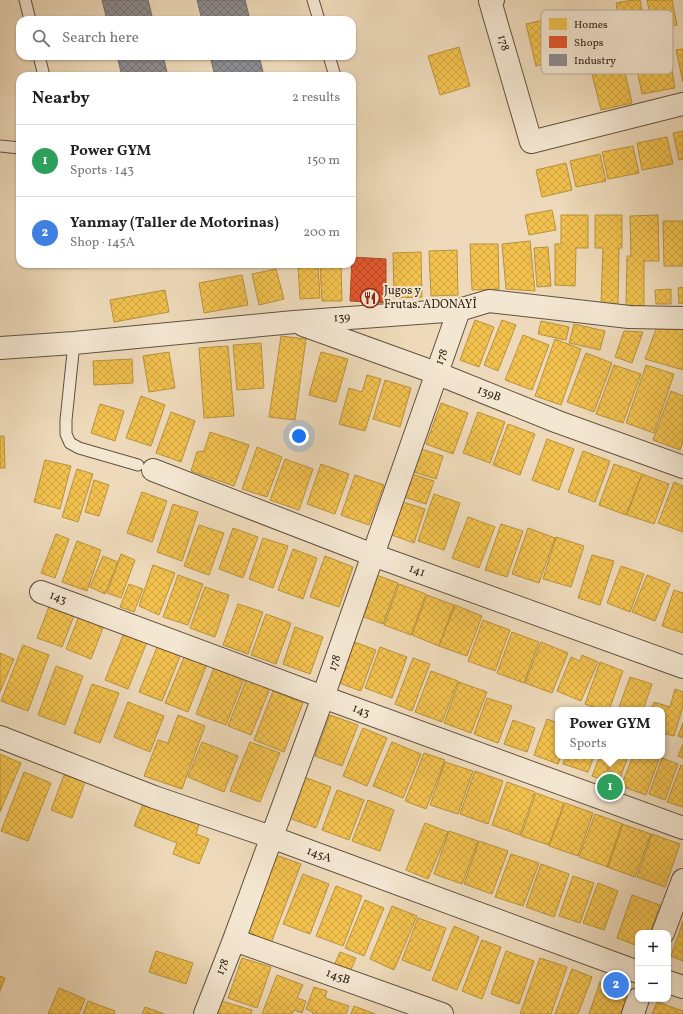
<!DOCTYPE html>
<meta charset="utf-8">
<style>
:root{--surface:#fff;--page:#f2f2f2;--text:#222;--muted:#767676;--line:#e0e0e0;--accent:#8f2418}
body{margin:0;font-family:Vollkorn,serif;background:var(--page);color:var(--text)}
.controls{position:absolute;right:12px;bottom:12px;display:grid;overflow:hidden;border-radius:8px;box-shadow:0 1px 3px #0004}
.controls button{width:36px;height:36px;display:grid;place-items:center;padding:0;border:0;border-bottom:1px solid var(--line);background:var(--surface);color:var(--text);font:20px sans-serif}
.you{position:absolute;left:299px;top:436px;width:14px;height:14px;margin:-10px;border:3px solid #fff;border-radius:50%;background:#1a73e8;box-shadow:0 0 0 6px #1a73e833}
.badge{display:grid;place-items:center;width:26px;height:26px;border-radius:50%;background:var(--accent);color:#fff;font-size:13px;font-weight:700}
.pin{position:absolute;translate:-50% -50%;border:2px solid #fff;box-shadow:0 1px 4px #0006}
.popup{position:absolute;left:555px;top:707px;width:110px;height:52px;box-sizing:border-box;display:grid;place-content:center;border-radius:8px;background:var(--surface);filter:drop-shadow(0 1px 3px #0005);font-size:13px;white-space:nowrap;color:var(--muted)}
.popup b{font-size:15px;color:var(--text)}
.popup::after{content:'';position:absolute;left:50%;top:100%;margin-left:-8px;border:8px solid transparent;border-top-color:var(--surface)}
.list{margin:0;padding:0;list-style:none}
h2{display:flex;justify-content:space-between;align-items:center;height:52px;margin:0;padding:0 16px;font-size:17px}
h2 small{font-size:13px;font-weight:400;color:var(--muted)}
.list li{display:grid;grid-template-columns:26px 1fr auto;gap:12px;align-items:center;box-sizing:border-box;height:72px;padding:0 16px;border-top:1px solid var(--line)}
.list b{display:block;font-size:15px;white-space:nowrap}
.list p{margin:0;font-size:13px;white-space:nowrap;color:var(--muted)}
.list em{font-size:13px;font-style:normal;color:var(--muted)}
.icon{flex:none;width:22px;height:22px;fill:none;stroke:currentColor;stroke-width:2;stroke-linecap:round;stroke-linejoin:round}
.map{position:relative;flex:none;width:683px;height:1014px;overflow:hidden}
.search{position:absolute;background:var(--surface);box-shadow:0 1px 3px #0004;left:16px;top:16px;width:340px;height:44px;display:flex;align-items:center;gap:10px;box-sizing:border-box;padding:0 14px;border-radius:12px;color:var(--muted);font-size:15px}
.panel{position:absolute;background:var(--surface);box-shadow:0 1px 3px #0004;left:16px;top:72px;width:340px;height:196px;border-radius:12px}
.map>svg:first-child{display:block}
</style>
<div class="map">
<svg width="683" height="1014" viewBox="0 0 683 1014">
<defs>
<pattern id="homes-cross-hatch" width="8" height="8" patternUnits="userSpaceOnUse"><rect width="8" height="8" fill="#f2c14e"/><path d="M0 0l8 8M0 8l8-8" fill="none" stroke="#d0a643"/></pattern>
<pattern id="shops-cross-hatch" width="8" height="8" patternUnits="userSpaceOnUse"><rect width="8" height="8" fill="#e4572e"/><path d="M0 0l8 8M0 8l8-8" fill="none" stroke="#b94826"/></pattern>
<pattern id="industry-cross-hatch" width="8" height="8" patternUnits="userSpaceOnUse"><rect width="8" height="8" fill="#8d8d92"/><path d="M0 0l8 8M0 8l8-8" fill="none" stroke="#747376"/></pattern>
</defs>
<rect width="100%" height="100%" fill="#eedaba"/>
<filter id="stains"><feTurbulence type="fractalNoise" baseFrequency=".005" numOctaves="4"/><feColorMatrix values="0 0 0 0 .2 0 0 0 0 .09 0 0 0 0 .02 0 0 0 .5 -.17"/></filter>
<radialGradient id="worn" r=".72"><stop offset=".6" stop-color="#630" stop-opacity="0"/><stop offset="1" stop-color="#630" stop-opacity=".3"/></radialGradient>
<!-- homes -->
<path fill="url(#homes-cross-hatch)" stroke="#b8923d" d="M633,0H640L646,34L623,39L616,3Z
M647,0H672L677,25L653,30Z
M579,10L589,52L566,58L555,16Z
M548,19L558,60L536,66L526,24Z
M459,47L470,86L440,95L428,56Z
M683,49V82L676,50Z
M669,53L675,88L642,94L635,60Z
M621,55L632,103L601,110L589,62Z
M683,131V159L679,160L673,133Z
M667,137L673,164L642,170L637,143Z
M633,146L639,173L608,179L602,152Z
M600,154L606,181L576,187L570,161Z
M566,163L572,190L542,197L536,170Z
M552,210L556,230L529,235L525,215Z
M561,215H588V248H576L575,286L555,285V244H561Z
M595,215H622V248H619L618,306L601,305L603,248H595Z
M658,215L659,261H644V306L626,305L627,256H631L630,216Z
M663,221H683V266H664Z
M530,241L535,291L506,289L502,244Z
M470,244H498L499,289L472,290Z
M548,247L551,286L537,287L534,248Z
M457,250L458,295L431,296L429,251Z
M421,252L422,297L394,298L393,253Z
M320,264H341L342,301H322Z
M318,265L320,298L300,299L298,266Z
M276,269L284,299L259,305L252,274Z
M242,275L248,305L204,313L199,283Z
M683,287V303L679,304L678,288Z
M671,289V304H656L655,290Z
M165,290L169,312L114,322L110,300Z
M475,320L494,327L479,367L460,360Z
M502,320L516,325L498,371L484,365Z
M541,321L569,327L566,340L538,334Z
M574,324L605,331L600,350L569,343Z
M656,329H683V370L645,359Z
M624,331L643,332L632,363L615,357Z
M523,335L549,345L532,390L505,380Z
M281,336L306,339L295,420L269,417Z
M555,339L581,349L561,405L535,396Z
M261,343L264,388L237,390L233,345Z
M228,346L234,416L204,418L199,348Z
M169,352L175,388L149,392L143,356Z
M321,352L348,359L336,402L309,395Z
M586,353L612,363L594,412L567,402Z
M132,359L133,383L94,385L93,361Z
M614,365L641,374L623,423L596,414Z
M646,365L674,374L654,433L626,423Z
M367,375L381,379L365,431L339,424L349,388L362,392Z
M385,380L411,388L400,427L373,419Z
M671,391L683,396V441L680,450L653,440Z
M141,396L165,405L151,446L126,438Z
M441,403L468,413L453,454L426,444Z
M100,404L124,411L115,441L91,433Z
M171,412L195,421L181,462L156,453Z
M478,412L505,422L490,463L463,453Z
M508,424L535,434L520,475L493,465Z
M210,432L249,445L234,486L191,471L197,452L204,451Z
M0,436H4L5,468H0Z
M547,439L574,449L559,490L532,480Z
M257,447L282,457L267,497L242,489Z
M421,449L443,456L436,479L414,472Z
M583,451L610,461L595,502L568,492Z
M285,459L313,469L299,510L270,500Z
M45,460L71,466L60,509L34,502Z
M321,464L349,474L335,514L307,504Z
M614,464L642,474L626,515L599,505Z
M77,469L93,474L78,522L62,517Z
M412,474L434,481L426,504L404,497Z
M642,474L669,484L654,524L627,515Z
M355,475L384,485L369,525L341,515Z
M94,480L109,485L99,516L85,512Z
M674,482L683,486V532L658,523Z
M142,492L167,501L152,542L127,533Z
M434,494L460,503L444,550L418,541Z
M400,501L425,509L414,543L389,534Z
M173,504L198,512L182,561L157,552Z
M468,517L495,527L479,568L452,558Z
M501,524L523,531L507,577L485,570Z
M199,525L224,533L209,575L184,566Z
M233,528L258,537L243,578L219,569Z
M528,528L555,538L539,583L512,574Z
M56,534L69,539L55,578L41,573Z
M556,537L584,546L571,587L543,579Z
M263,538L288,546L273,588L249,579Z
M77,541L101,550L87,591L62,582Z
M293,549L317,558L303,599L278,590Z
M121,554L135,560L121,598L107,593Z
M592,555L614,561L600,605L578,598Z
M103,556L118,562L105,594L90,587Z
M325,556L353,567L339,607L310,597Z
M153,565L175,573L159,615L139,606Z
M621,566L644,574L630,612L607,603Z
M371,573L398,583L383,624L356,614Z
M178,575L203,584L188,625L163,617Z
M647,575L670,584L655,621L632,612Z
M129,584L143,589L134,612L120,607Z
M399,584L426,594L411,635L384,625Z
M205,587L229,595L215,637L190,628Z
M674,590L683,593V633L662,626Z
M427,595L454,605L439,646L412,635Z
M50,604L75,613L62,647L37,638Z
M238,604L263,612L248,654L223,645Z
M455,605L482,616L467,656L439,646Z
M266,614L291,623L276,664L251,655Z
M79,616L104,625L91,659L66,649Z
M483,620L510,630L495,671L468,661Z
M295,627L323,637L310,674L283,664Z
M512,632L539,642L524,683L497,673Z
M124,633L147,642L128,689L105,680Z
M349,640L376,650L361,691L334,681Z
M541,642L568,653L552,693L525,683Z
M23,645L49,655L28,711L1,701Z
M158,645L181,654L162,701L139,692Z
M380,647L407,657L392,698L365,688Z
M0,653L14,659L0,692Z
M185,655L207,664L188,712L165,703Z
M582,655L598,662L581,701L557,691L571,657L580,661Z
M413,658L430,664L412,711L395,704Z
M600,662L623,671L609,710H602L585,704Z
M215,665L245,676L226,725L196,714Z
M56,666L83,676L65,725L38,715Z
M431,671L458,681L442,722L415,712Z
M630,677L652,684L643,710H618Z
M247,678L270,688L251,735L228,726Z
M459,682L487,692L471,733L444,723Z
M92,684L119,693L100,743L74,733Z
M675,689L683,692V706L674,736L662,733V710H651L654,702L670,707Z
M273,691L303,703L284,752L254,740Z
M487,698L512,706L498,743L474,734Z
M128,702L164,716L150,752L114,737Z
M178,715L205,726L182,789L144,776L158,740L168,743Z
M330,715L358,725L342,766L315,756Z
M547,719L558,723V756H561L558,764L534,755Z
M513,720L535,728L527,752L504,744Z
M683,723V738L678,736Z
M363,728L387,738L367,786L343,776Z
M202,742L238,756L224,792L188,777Z
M250,742L280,753L260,802L230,791Z
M392,742L421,754L403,798L373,786Z
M683,744V758L678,756Z
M424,753L445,760L426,809L405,801Z
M0,754L21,763L0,812Z
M566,756H594L588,772L563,764Z
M600,756H613L604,780L592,776Z
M614,756H628L617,787L605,783Z
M633,756H651L659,759L646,795L621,786Z
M662,758L678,764L665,800L649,794Z
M445,762L473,771L458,814L430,805Z
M681,765L683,766V807L667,802Z
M475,771L503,781L488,824L460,814Z
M24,772L51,783L28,841L1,831Z
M64,775L85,782L72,818L51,810Z
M304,777L331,787L316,828L289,818Z
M507,782L535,792L520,835L492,825Z
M337,790L364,800L349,840L322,830Z
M536,793L564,803L549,845L521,836Z
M145,799L200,822L196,834L209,839L199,864L173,854L177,843L134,826Z
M368,800L394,810L380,851L352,841Z
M565,803L593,813L578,856L549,846Z
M595,814L623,824L608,867L579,857Z
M425,823L448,832L428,879L406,870Z
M622,824L651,834L635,877L607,867Z
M449,831L478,841L462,884L434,874Z
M652,834L680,844L665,887L637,877Z
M479,841L508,851L492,894L464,884Z
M273,854L301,864L271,943L244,933Z
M511,854L539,863L523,906L495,897Z
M541,864L569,874L554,917L526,907Z
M303,874L329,884L310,934L283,924Z
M573,876L594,883L580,923L559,916Z
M598,883L618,891L604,930L583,923Z
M336,886L362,896L343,946L316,936Z
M632,895L660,905L650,933H638V946L617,938Z
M365,900L384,908L364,956L345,948Z
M392,906L417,916L394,970L370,959Z
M418,918L446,928L430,971L402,960Z
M683,921V961L671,956Z
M454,926L479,937L457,990L432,980Z
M482,940L501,947L482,999L462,991Z
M156,951L193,963L186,984L149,972Z
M506,951L534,961L519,1004L491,994Z
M340,952L356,958L349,974L333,968Z
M242,958L271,967L257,1008L228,998Z
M540,958L567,967L551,1014H520Z
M572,969L592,977L578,1014H555Z
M277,975L303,985L297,998L306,1001L302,1013L294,1010L292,1014H262Z
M0,976L5,978L0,991Z
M600,982L629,992L621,1014H589Z
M314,987L327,991L325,998L349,1006L346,1014H312L313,1012L306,1009Z
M59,988L85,999L79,1014H48Z
M218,1000L252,1010L251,1014H213Z
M88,1001L115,1011L114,1014H83Z
M657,1002L683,1011V1014H652Z
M354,1006L375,1014H351Z
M145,1007L164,1014H142Z"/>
<!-- shops -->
<path fill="url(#shops-cross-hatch)" stroke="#af4827" d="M352,257L386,259V303L350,301Z"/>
<!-- industry -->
<path fill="url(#industry-cross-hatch)" stroke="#726e6d" d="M102,0H148L153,20H107Z
M197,0H245L250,20H202Z
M117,56H163L168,76H122Z
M210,56H259L264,76H215Z"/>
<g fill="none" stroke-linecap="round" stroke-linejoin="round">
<!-- lane casing -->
<g stroke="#61523f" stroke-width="13">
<path id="lane" d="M25,0L30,20
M313,0L319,20
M39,56L44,76
M329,56L335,76
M0,146L20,148
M74,343L66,420V434L70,443L79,448L138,465"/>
</g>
<!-- street casing -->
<g stroke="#61523f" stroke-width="24">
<path id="street" d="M493,0L490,1L531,142L683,104
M303,325L436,373L558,422L683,467
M0,348L74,343L294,322L459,310L489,301L629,317L683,318
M153,470L373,555L683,667
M41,592L323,697L683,828
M0,737L154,797L271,837L638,972
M663,933L683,880
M234,940L442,1014
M668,982L683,987
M205,1014L234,940L323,697L459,310
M633,1014L638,999"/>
</g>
<!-- lane -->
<use href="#lane" stroke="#f4e7d2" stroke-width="11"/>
<!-- street -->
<use href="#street" stroke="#f4e7d2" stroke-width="22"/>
</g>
<!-- icons -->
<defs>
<g id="restaurant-ring" transform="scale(1)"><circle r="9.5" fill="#f4e7d2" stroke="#8f2418" stroke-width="1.5"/><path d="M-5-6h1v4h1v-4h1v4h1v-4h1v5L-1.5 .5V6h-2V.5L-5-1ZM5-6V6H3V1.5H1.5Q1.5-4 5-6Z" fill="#8f2418"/></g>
</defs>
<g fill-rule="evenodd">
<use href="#restaurant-ring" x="370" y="298"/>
</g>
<g text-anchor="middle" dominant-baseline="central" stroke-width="4" stroke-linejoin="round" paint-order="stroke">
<!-- street labels -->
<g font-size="12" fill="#322416" stroke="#f4e7d2">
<text transform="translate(503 43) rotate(74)">178</text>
<text transform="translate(342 318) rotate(-4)">139</text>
<text transform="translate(442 357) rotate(-70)">178</text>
<text transform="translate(489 394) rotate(22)">139B</text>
<text transform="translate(417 571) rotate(20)">141</text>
<text transform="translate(58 598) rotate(21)">143</text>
<text transform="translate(335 663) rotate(-71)">178</text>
<text transform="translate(361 711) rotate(20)">143</text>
<text transform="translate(319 855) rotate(20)">145A</text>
<text transform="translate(223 967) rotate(-68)">178</text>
<text transform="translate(338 977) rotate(20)">145B</text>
</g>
<!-- poi labels -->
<g font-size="12" fill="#322416" stroke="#f4e7d2" text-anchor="start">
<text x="384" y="291">Jugos y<tspan x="384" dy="14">Frutas. ADONAYÎ</tspan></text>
</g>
</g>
<!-- legend -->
<rect x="541" y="10" width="132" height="64" rx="6" fill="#f4e7d2" stroke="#baac9a" stroke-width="1"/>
<rect x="549" y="18" width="18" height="12" fill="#f2c14e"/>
<rect x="549" y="36" width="18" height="12" fill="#e4572e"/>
<rect x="549" y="54" width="18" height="12" fill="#8d8d92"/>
<g font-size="11" fill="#322416">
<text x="574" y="28">Homes</text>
<text x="574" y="46">Shops</text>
<text x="574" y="64">Industry</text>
</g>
<rect width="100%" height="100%" filter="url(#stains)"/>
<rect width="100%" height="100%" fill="url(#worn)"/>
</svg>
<div class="controls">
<button>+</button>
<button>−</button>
</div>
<div class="you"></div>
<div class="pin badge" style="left:610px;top:787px;background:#2e9e5b">1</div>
<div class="popup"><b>Power GYM</b>Sports</div>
<div class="pin badge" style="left:616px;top:985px;background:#3f7fe0">2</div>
<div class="search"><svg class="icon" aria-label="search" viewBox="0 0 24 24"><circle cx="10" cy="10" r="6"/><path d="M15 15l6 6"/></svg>Search here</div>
<section class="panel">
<h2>Nearby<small>2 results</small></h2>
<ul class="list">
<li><span class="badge" style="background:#2e9e5b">1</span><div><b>Power GYM</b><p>Sports · 143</p></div><em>150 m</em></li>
<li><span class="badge" style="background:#3f7fe0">2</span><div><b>Yanmay (Taller de Motorinas)</b><p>Shop · 145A</p></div><em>200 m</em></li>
</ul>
</section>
</div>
